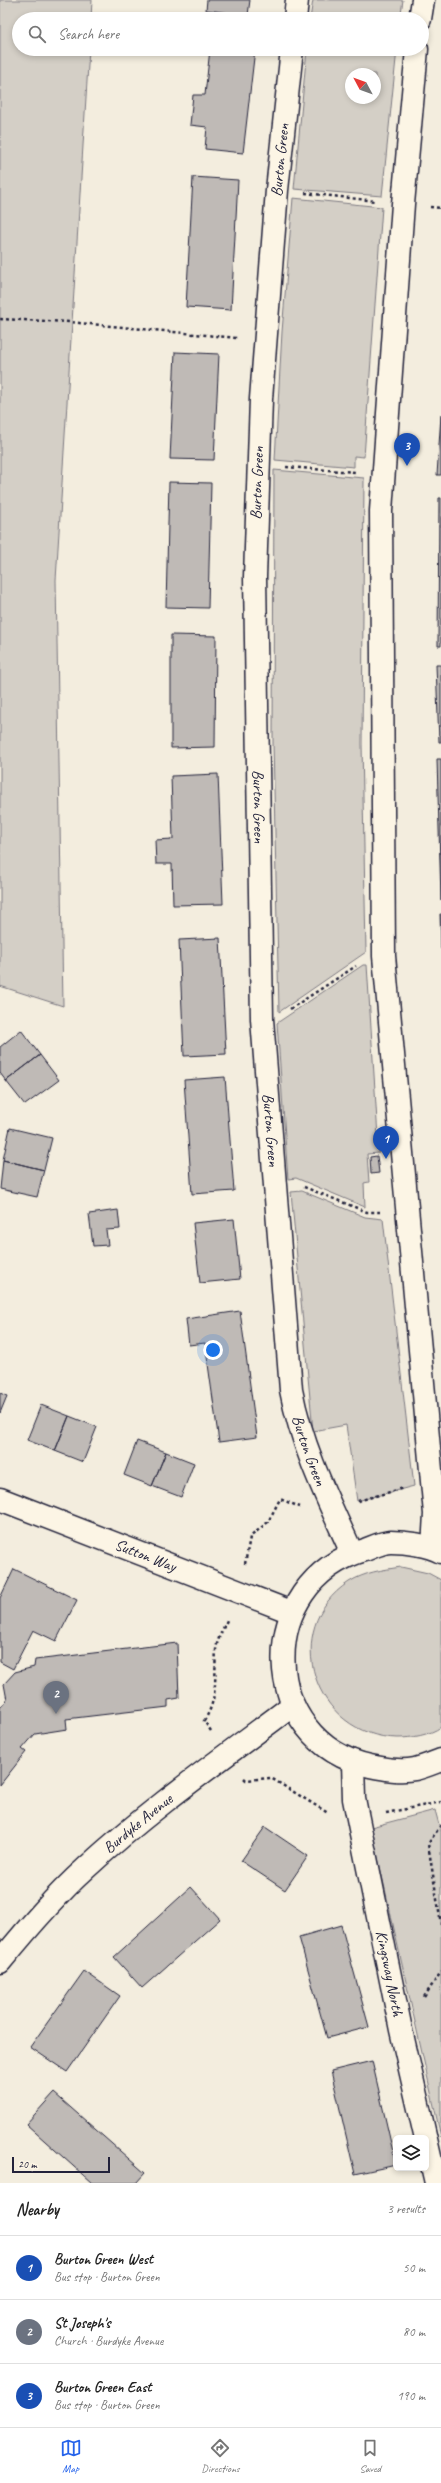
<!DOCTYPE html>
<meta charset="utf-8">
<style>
:root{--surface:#fff;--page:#f2f2f2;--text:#222;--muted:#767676;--line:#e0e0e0;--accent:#2563eb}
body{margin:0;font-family:Caveat,sans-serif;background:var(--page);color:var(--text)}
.controls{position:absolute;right:12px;bottom:12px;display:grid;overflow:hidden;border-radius:6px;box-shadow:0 2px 6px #0003}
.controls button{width:36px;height:36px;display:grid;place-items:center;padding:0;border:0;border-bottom:1px solid var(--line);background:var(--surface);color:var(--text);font:20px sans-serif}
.compass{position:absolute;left:345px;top:68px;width:36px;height:36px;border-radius:50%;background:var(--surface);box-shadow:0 2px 6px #0003;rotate:311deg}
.scale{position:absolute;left:12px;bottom:10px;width:98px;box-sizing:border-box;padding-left:4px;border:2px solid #22223b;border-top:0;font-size:11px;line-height:14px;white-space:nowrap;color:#22223b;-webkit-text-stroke:3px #fcf5e5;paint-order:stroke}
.you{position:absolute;left:213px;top:1350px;width:14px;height:14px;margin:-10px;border:3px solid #fff;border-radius:50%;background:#1a73e8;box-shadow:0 0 0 6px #1a73e833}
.badge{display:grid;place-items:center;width:26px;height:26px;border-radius:50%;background:var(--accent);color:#fff;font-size:13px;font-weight:700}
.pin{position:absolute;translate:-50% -33px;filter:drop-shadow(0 1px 2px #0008)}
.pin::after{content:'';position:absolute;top:21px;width:14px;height:12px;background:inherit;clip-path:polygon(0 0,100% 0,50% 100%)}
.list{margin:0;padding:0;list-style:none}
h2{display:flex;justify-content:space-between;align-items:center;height:52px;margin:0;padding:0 16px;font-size:17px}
h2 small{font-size:13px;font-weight:400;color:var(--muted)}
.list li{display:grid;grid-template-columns:26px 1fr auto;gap:12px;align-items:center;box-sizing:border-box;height:64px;padding:0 16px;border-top:1px solid var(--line)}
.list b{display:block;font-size:15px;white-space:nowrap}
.list p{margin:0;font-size:13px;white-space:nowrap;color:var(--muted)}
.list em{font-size:13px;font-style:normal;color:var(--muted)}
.icon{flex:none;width:22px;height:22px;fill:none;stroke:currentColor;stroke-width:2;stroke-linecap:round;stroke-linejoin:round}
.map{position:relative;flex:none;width:441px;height:2183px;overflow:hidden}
.search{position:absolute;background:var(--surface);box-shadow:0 2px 6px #0003;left:12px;right:12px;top:12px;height:44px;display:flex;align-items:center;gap:10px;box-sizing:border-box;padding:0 14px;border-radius:22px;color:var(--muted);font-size:15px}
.sheet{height:244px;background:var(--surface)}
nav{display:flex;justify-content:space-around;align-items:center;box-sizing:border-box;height:56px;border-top:1px solid var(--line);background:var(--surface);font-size:11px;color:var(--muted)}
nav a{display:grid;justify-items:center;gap:2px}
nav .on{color:var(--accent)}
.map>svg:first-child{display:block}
</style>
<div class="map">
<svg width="441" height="2183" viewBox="0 0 441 2183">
<rect width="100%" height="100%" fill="#f3edde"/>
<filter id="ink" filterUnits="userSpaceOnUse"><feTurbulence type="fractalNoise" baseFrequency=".025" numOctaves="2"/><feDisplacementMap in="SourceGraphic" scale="8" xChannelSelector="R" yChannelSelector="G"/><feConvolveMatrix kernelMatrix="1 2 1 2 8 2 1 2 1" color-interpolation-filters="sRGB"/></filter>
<g filter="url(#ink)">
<!-- green -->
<path fill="#d4cfc6" stroke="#7b7880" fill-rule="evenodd" d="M0,0H92L91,19H19V49H89L56,580L63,1006L0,986Z
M313,0H403L400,19H310Z
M307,49H397L382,196L294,189ZM351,74H375V98H351Z
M293,198L382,207L364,457L354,456V467L275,460L282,332Z
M274,470L364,478L362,744L366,952L279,1012L273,742Z
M363,965H367L379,1153L367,1154L369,1182L364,1183L365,1207L296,1178L288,1179L277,1023Z
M302,1191L365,1217L383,1219L414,1486L357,1501L346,1425L313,1431L291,1192Z
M401,1567L428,1573L441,1580V1727C430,1735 411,1738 398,1738C314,1737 278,1628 349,1582C365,1572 382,1570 401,1567Z
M435,1810L441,1832V2137L371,1827Z"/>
<!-- building -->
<path fill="#bfbab6" stroke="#22223b" d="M207,0H250L248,15L206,10Z
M210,49H255L243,153L205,149L207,127L190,125L193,95H205Z
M193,177L238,180L231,310L186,307Z
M175,352L219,354L214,460L170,459Z
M441,415V475H437Z
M169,482L211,483L208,608L166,607Z
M439,498H441V646H438Z
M171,635L216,636L215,747L171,748Z
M436,665H441V742H439Z
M437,759H441V900Z
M218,774L223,904L173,905L172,864H156L155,840L173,839L171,776Z
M440,914H441V949Z
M220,938L226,1054L184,1056L179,940Z
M21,1030L40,1055L6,1081L0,1073V1047Z
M40,1055L59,1080L25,1105L6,1081Z
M225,1077L234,1191L192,1194L184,1080Z
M10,1128L52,1138L44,1170L3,1160Z
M377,1156L379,1173L371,1174L370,1157Z
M3,1160L44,1170L37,1197L0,1189Z
M118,1210L120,1229L106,1230L108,1245L93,1246L89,1214Z
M234,1219L240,1279L200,1283L193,1223Z
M240,1311L257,1437L219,1442L205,1343L189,1345L186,1319Z
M0,1393L7,1396L0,1413Z
M41,1405L69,1416L55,1451L27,1440Z
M69,1416L97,1427L83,1462L55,1451Z
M137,1441L166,1452L152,1486L124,1475Z
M166,1452L194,1463L181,1497L152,1486Z
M14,1569L77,1600L56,1641L33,1630L13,1669L0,1662V1598Z
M177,1643L179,1698L168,1700V1707L66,1719L67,1729L35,1734L22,1749L26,1752L0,1785V1708L7,1700L4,1684L15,1672L34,1667L35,1660Z
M265,1827L308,1856L285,1890L241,1861Z
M191,1887L220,1919L142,1988L114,1957Z
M341,1925L369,2027L327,2038L299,1937Z
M84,1971L120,1996L67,2072L30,2047Z
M372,2061L396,2165L355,2174L331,2071Z
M54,2093L145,2173L136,2183H92L26,2124Z"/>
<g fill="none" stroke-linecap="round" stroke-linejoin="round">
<!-- street casing -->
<g stroke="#22223b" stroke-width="25">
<g id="street">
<path d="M295,19L297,0"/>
<path d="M420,19L423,0"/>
<path id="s1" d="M292,49L277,190L261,399L255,577L262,1019L291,1390C302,1448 328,1500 352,1553"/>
<path d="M417,49L403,204L381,511L384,956L435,1514L433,1548"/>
<path id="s2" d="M0,1499L291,1612"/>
<path id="s3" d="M353,1762L354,1799L401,2030L436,2183"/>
</g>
</g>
<!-- secondary casing -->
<g stroke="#22223b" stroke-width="25">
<g id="secondary">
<path d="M441,1552C428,1545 406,1542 391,1542C382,1542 373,1547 365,1550C253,1582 258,1742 370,1766C385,1769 400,1772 415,1769C424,1767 433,1763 441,1760"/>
<path id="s4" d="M0,1962C27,1929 54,1897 86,1868C151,1808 223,1758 293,1705"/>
</g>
</g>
<!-- path -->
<path stroke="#22223b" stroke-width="2.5" stroke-dasharray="3 3" stroke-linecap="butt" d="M305,193L376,201
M430,207L441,208
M0,319L69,322L237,338
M286,467L355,472
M290,1009L356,966
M304,1187L367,1212H380
M358,1501L404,1488
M245,1564L250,1537L268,1522L280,1499L300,1507
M211,1731L204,1721C219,1698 214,1675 216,1650C217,1639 224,1627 228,1618
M244,1778L246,1780L271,1778L328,1813
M386,1813L441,1802
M441,1825L428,1844L441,1924
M424,1997L441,1972"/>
<!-- street -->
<use href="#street" stroke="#fcf5e5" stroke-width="22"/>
<!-- secondary -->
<use href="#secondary" stroke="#fcf5e5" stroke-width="22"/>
</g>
</g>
<g text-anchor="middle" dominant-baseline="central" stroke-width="4" stroke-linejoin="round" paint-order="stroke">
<!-- street labels -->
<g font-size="16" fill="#22223b" stroke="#fcf5e5">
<text transform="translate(280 160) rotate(-84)">Burton Green</text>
<text transform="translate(257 483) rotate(-88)">Burton Green</text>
<text stroke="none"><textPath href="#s1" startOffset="759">Burton Green</textPath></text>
<text stroke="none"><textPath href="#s1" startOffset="1083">Burton Green</textPath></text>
<text stroke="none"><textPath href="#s1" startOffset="1407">Burton Green</textPath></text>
<text stroke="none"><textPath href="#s2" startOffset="156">Sutton Way</textPath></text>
<text stroke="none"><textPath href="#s4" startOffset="196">Burdyke Avenue</textPath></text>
<text stroke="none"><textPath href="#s3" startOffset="215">Kingsway North</textPath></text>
</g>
</g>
</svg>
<div class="controls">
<button><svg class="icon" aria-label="layers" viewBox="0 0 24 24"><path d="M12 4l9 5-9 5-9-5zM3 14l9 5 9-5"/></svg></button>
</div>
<svg class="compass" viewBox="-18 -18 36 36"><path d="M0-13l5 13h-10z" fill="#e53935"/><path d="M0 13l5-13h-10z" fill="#767676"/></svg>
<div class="scale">20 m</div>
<div class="you"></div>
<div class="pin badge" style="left:386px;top:1159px;background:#1a4fb4">1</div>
<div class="pin badge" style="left:56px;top:1714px;background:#6b7280">2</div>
<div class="pin badge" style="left:407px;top:466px;background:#1a4fb4">3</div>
<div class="search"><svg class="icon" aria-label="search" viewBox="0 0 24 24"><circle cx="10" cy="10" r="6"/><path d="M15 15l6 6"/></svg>Search here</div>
</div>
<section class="sheet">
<h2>Nearby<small>3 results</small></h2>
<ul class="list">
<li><span class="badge" style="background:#1a4fb4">1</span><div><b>Burton Green West</b><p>Bus stop · Burton Green</p></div><em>50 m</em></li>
<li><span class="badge" style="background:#6b7280">2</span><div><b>St Joseph's</b><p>Church · Burdyke Avenue</p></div><em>80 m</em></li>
<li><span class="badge" style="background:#1a4fb4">3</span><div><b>Burton Green East</b><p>Bus stop · Burton Green</p></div><em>190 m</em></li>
</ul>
</section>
<nav>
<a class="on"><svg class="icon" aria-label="map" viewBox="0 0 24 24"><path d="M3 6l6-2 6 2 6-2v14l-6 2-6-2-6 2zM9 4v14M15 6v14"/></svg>Map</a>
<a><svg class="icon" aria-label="directions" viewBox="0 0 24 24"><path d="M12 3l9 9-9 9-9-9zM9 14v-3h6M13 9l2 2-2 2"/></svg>Directions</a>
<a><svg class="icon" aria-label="saved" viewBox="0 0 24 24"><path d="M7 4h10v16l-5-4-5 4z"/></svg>Saved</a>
</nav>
